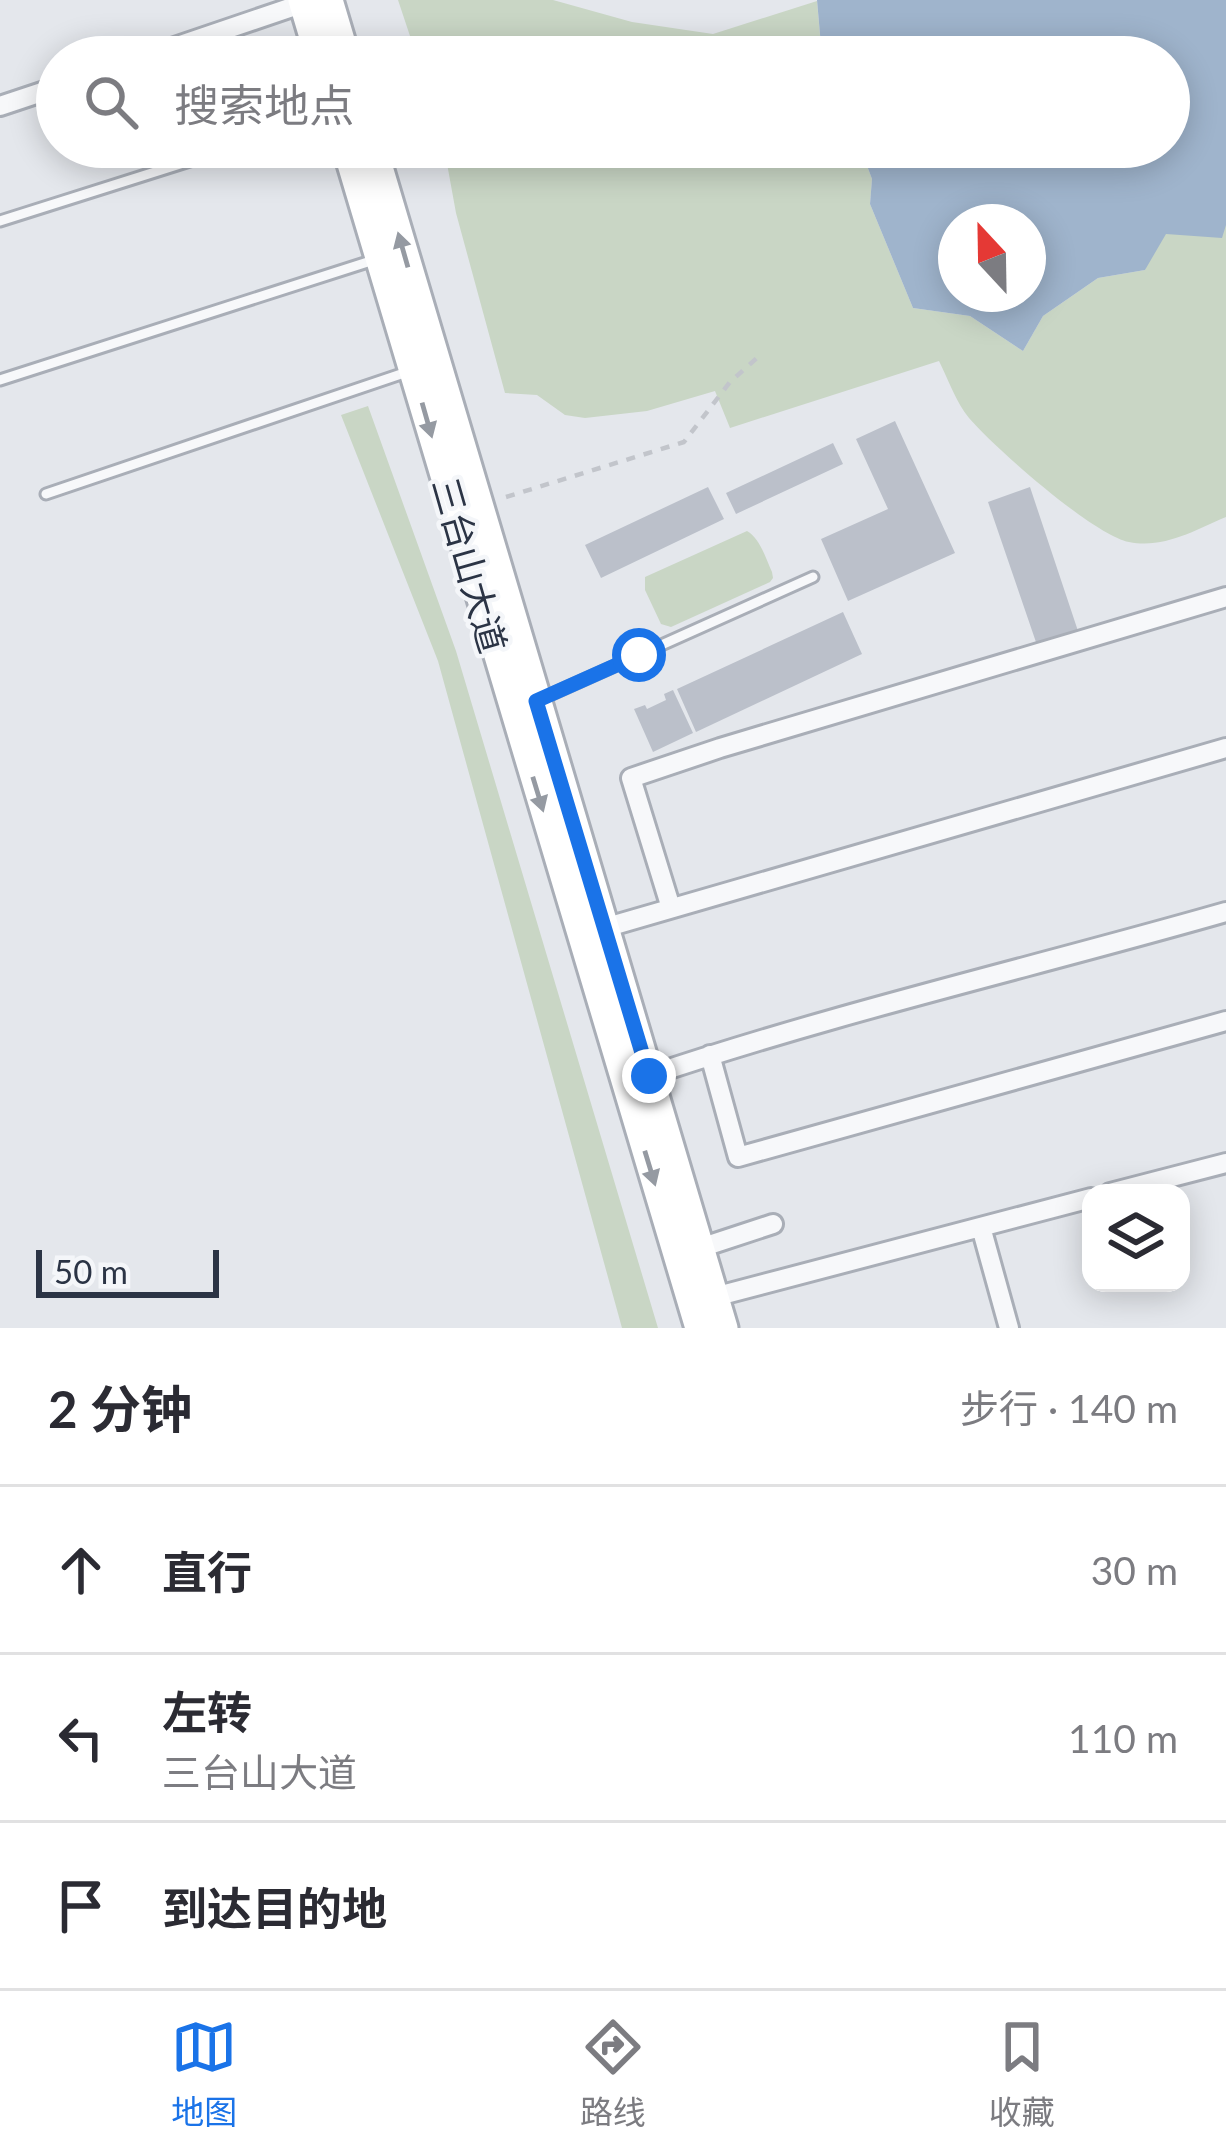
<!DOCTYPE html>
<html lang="zh">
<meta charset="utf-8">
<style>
:root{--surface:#fff;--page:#f2f2f3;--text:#2b2b33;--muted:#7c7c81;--line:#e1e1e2;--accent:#1a73e8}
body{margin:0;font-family:Lato,"Noto Sans SC",sans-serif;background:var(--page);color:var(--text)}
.controls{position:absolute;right:36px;bottom:36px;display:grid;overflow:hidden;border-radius:24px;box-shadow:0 6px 30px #0003}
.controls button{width:108px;height:108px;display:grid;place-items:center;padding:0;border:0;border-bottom:3px solid var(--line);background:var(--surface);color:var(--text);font:60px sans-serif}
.compass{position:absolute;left:938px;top:204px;width:108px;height:108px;border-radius:50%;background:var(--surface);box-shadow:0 6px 30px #0003;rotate:338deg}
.scale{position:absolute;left:36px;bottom:30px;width:183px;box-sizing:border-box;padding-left:12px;border:6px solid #2b3445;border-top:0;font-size:33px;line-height:42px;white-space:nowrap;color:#2b3445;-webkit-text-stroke:9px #f4f6f9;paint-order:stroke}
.stop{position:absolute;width:36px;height:36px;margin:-27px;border:9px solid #1a73e8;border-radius:50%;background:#fff}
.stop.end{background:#1a73e8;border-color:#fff;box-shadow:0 3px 12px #0008}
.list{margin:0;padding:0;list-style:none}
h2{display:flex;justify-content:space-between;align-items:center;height:156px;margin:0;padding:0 48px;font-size:51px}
h2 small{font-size:39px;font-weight:400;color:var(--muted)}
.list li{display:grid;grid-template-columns:78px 1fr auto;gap:36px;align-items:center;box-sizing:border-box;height:168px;padding:0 48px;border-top:3px solid var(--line)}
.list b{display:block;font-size:45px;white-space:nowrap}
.list p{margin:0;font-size:39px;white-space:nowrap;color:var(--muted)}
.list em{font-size:39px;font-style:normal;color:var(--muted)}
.icon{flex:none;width:66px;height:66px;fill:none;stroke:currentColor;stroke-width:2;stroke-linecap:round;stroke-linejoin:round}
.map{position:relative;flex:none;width:1226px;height:1328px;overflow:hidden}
.search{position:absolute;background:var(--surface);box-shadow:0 6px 30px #0003;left:36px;right:36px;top:36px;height:132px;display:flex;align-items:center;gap:30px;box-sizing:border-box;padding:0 42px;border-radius:66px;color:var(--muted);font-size:45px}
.sheet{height:660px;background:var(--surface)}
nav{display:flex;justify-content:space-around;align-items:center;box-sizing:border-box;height:168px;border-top:3px solid var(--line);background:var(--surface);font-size:33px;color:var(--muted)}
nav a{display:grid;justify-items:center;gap:6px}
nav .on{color:var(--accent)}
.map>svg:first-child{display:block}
</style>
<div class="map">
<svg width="1226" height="1328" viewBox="0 0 1226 1328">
<rect width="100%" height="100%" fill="#e4e7ec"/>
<!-- green -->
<path fill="#c9d6c5" d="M398,0H553L632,22L713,34L817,1L822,57H417Z
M1226,0V517C1195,530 1164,549 1129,542C1093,535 995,448 969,418C956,402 948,379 939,361L730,428L715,391L647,411L585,418L565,415L537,395L505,393L456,213L444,147H860L872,179L870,204L913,308L970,316L1023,351L1043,316L1098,278L1145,270Z
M368,406L456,651L658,1328H622L438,661L341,415Z
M747,531C760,538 766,559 772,572L773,578L770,582L671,627L661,624L645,590V577Z"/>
<!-- water -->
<path fill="#9fb4cc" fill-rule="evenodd" d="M817,0H1226V225L1222,238L1166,234L1145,270L1098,278L1043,316L1023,351L970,316L913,308L870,204L872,179L860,147H1169V57H822ZM956,222H1028V294H956Z"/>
<!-- building -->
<path fill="#bbc0ca" d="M895,421L955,553L848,601L821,539L888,509L856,439Z
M833,443L843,464L736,514L726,493Z
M708,487L724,519L601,578L585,545Z
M1030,487L1079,634L1038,648L988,502Z
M843,612L862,654L696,732L677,689Z
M673,690L693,733L653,752L634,709L645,705L647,709L666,700L664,694Z"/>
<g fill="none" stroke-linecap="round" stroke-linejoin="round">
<!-- lane casing -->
<g stroke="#a9aeb7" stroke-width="15">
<path id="lane" d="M0,221L234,147
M0,380L377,259
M46,494L410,371
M541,699L813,577"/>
</g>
<!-- street casing -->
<g stroke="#a9aeb7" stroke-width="24">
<path id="street" d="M145,57L310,1
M0,106L57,87
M671,908L631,778L720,748L1226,597
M604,928L1226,748
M710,1055L738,1157L1226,1021
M648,1076C838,1012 1034,967 1226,912
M1110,1193L1226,1163
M981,1227L1009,1328
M700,1248L773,1224
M714,1297L1091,1198"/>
</g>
<!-- secondary casing -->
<g stroke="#a9aeb7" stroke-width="33">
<path id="secondary" d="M302,0L319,57
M329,0L346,57
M346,147L699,1328
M373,147L724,1328"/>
</g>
<!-- path -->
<path stroke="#c2c5cb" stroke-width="4.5" stroke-dasharray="9 9" stroke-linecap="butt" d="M506,497L684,442L730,382L758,357"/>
<!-- lane -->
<use href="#lane" stroke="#f7f8fa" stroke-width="9"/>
<!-- street -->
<use href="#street" stroke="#f7f8fa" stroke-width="18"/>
<!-- secondary -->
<use href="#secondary" stroke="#fff" stroke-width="27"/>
</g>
<!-- one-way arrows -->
<defs><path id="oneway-solid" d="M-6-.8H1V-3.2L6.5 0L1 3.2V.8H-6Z" transform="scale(3)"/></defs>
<g fill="#959aa2">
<use href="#oneway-solid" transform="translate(403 250) rotate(-106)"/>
<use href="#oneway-solid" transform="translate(427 420) rotate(74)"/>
<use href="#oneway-solid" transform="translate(538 794) rotate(73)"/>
<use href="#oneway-solid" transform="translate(650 1168) rotate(73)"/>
</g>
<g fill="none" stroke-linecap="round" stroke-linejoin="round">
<!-- route -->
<path stroke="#1a73e8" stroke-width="15" d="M639,655L536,701L649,1076"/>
</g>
<g text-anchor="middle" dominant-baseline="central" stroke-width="9" stroke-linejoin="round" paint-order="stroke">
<!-- street labels -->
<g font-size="36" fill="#2b3445" stroke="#f4f6f9">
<text transform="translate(470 565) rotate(74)">三台山大道</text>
</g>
</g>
</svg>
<div class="controls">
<button><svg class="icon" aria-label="layers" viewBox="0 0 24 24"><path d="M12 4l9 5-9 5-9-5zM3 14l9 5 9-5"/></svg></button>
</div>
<svg class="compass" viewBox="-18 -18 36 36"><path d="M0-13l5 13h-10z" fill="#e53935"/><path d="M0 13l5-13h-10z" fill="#7c7c81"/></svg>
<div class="scale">50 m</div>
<div class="stop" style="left:639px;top:655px"></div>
<div class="stop end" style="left:649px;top:1076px"></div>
<div class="search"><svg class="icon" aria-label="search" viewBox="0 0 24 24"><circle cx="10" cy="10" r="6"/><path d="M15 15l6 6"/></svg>搜索地点</div>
</div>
<section class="sheet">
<h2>2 分钟<small>步行 · 140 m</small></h2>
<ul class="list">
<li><svg class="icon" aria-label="ahead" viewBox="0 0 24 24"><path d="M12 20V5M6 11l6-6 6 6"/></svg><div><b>直行</b></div><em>30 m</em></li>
<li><svg class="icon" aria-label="left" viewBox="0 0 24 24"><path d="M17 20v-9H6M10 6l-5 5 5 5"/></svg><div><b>左转</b><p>三台山大道</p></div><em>110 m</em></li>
<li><svg class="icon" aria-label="arrive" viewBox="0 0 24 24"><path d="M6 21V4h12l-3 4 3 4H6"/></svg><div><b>到达目的地</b></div></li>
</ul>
</section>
<nav>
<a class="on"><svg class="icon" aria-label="map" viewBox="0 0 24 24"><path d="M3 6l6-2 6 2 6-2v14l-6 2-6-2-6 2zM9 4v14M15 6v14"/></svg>地图</a>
<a><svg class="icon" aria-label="directions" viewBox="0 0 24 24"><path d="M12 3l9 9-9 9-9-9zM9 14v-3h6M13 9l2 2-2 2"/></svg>路线</a>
<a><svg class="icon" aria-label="saved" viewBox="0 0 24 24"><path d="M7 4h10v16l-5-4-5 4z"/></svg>收藏</a>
</nav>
